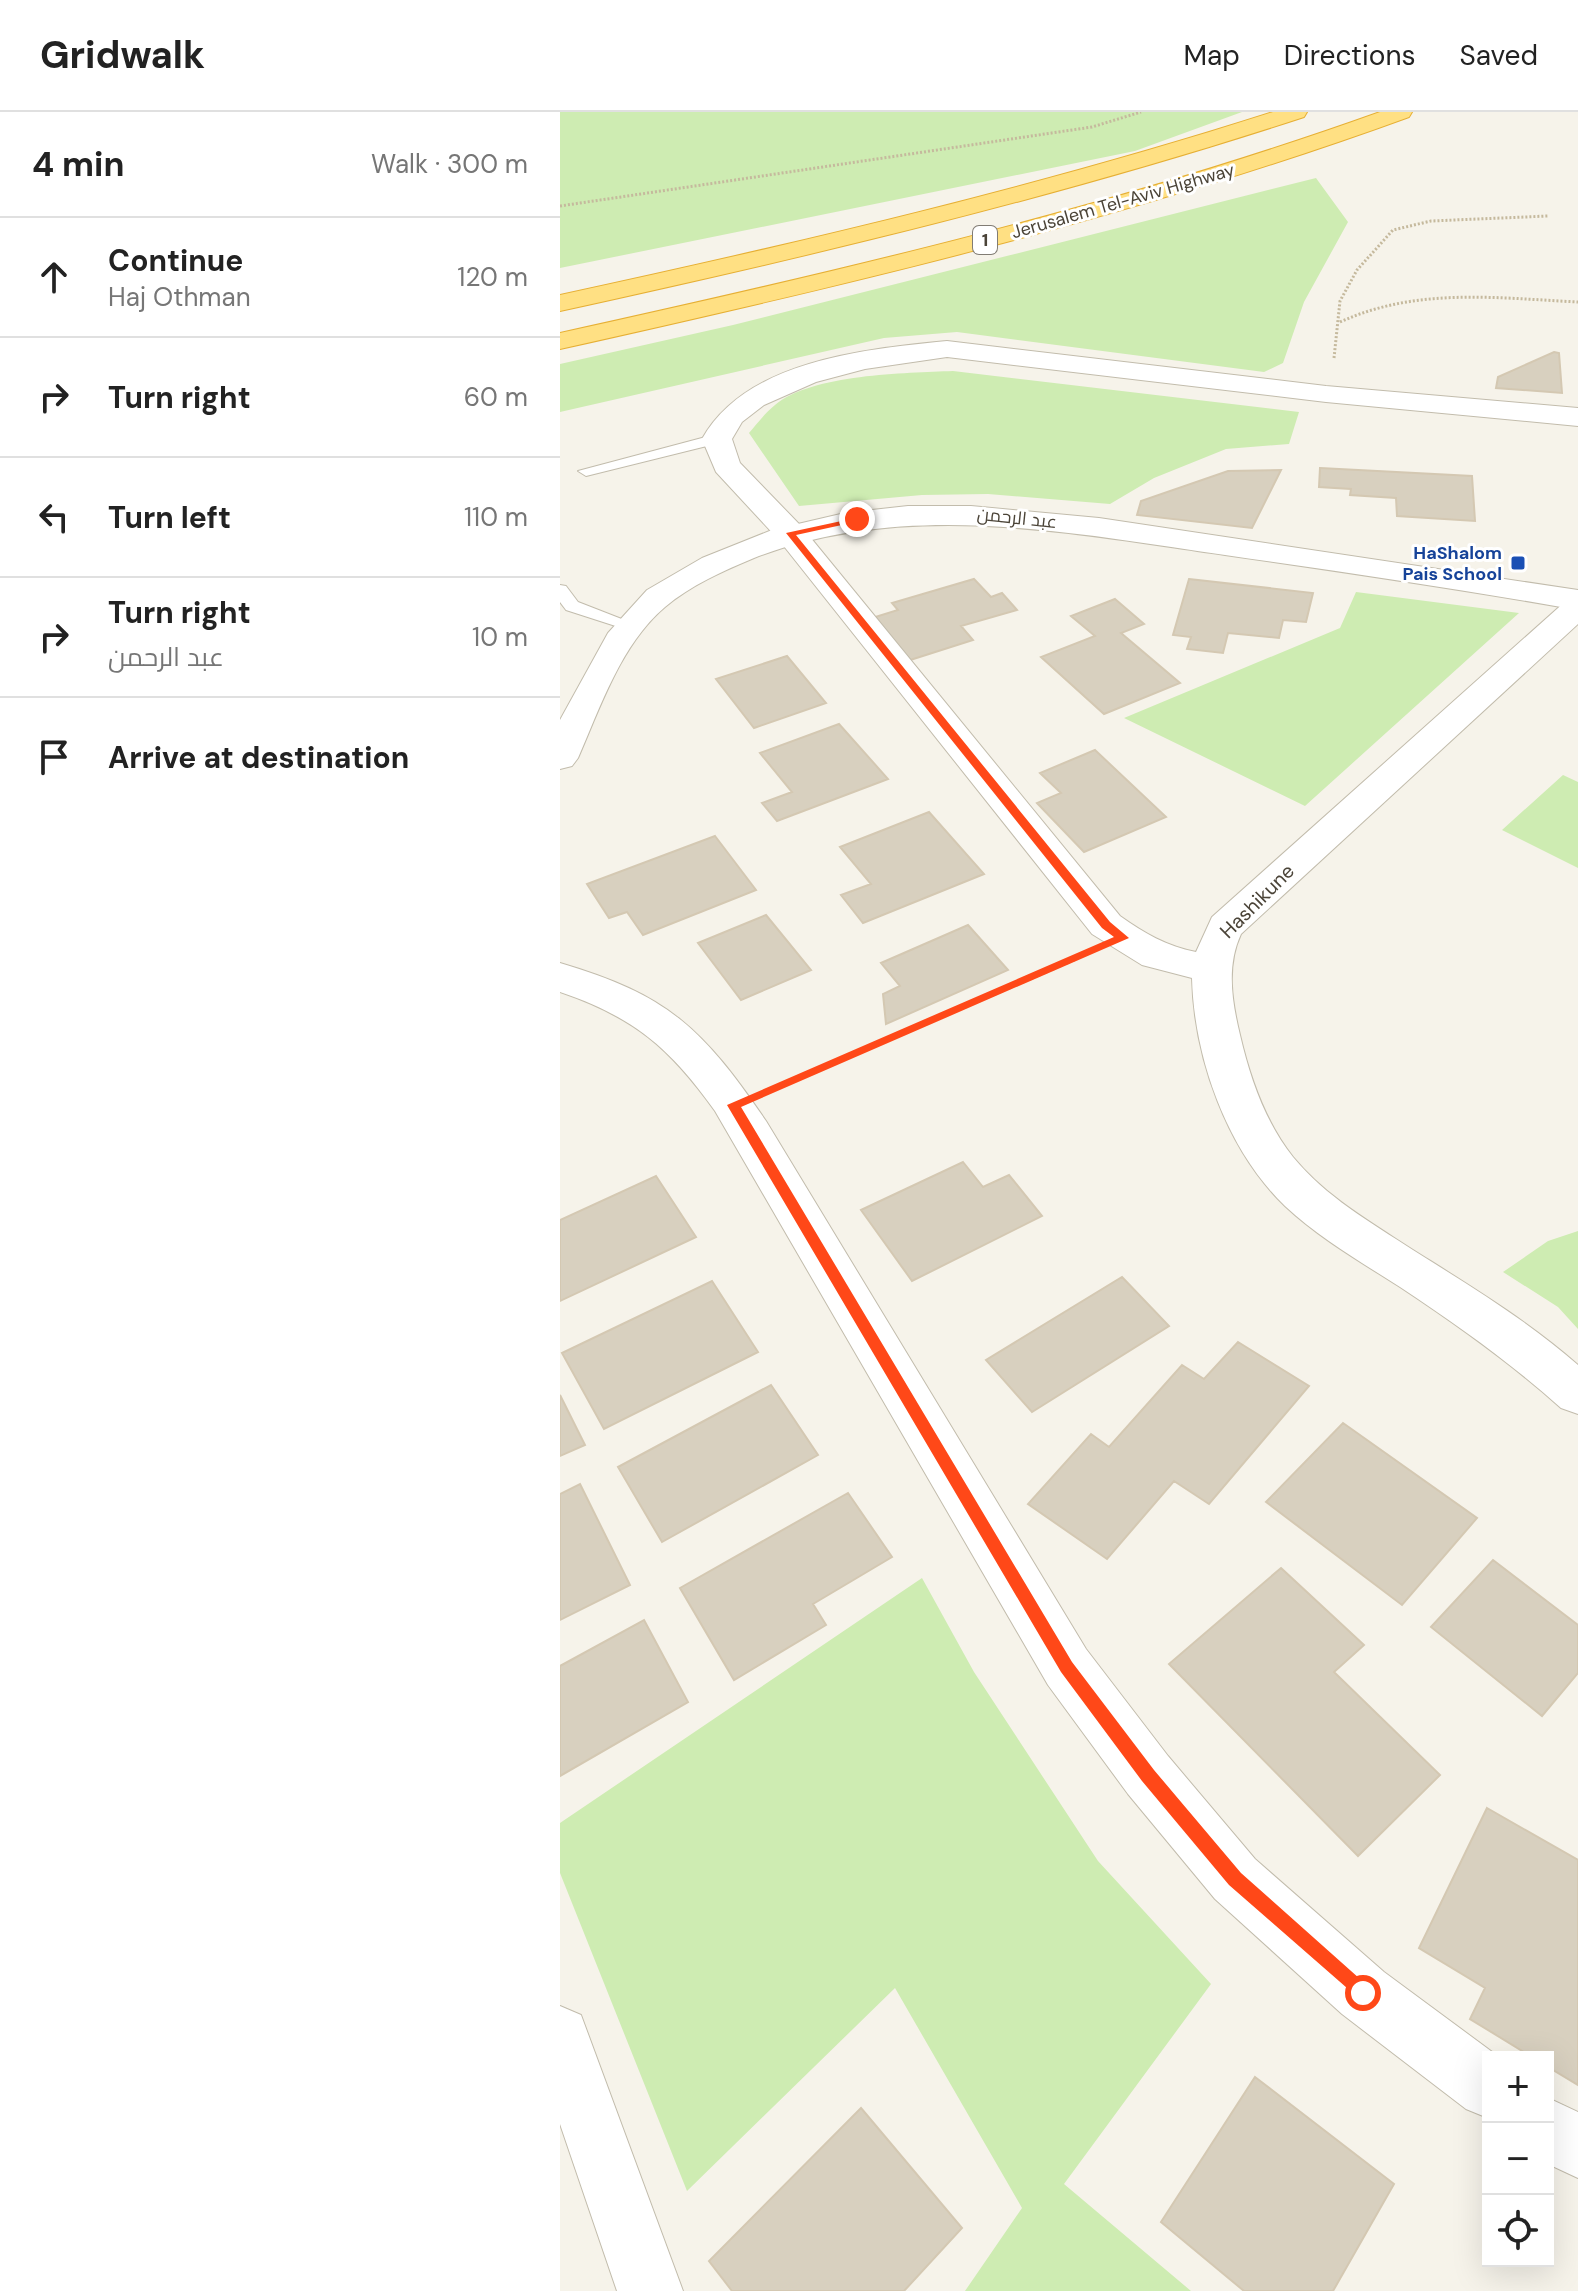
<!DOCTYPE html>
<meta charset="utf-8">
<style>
:root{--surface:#fff;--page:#f6f6f6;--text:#222;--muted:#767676;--line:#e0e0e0}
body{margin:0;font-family:"DM Sans",Cairo,sans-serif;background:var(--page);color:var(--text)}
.controls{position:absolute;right:24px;bottom:24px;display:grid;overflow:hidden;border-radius:0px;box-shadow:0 8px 32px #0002}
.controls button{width:72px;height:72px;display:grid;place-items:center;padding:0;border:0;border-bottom:2px solid var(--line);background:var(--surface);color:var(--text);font:40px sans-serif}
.stop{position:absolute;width:24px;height:24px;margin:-18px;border:6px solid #ff4818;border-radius:50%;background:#fff}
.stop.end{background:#ff4818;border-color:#fff;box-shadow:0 2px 8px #0008}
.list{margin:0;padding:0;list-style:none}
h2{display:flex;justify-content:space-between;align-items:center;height:104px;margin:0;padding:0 32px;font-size:34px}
h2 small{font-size:26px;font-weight:400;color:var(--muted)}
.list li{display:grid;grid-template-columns:52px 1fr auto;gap:24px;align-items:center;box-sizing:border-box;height:120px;padding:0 32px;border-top:2px solid var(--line)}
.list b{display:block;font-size:30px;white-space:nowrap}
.list p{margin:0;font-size:26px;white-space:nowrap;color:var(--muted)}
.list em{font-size:26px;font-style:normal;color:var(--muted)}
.icon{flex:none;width:44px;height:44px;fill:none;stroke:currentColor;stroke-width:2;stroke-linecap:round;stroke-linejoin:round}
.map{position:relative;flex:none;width:1018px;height:2179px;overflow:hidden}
header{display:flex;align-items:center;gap:48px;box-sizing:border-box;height:112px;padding:0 40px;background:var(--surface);border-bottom:2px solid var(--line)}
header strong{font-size:38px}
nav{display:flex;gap:44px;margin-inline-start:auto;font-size:28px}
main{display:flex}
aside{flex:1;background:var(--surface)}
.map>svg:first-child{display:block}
</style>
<header>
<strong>Gridwalk</strong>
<nav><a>Map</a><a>Directions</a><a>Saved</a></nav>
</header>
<main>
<aside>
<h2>4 min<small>Walk · 300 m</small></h2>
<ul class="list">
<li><svg class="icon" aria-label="ahead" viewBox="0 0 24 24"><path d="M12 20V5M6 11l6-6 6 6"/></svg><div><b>Continue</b><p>Haj Othman</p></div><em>120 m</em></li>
<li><svg class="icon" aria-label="right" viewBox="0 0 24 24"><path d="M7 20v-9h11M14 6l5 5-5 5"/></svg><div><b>Turn right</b></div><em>60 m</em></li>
<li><svg class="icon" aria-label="left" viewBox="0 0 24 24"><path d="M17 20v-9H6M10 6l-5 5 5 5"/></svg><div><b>Turn left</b></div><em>110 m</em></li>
<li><svg class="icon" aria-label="right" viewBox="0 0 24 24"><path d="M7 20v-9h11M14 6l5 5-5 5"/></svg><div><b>Turn right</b><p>عبد الرحمن</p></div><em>10 m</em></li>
<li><svg class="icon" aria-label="arrive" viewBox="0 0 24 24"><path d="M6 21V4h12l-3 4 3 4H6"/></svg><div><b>Arrive at destination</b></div></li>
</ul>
</aside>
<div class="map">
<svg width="1018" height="2179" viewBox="0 0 1018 2179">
<rect width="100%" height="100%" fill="#f6f3ea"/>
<!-- green -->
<path fill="#ceecb2" d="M0,0H682L575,39L0,156Z
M756,66L788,110L744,190L723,251L704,260L397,220L324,226L0,300V252L173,213Z
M393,259L739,300L729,332L666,337L594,366L550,392L428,382L362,383L239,394L189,321C197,312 205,301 215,293C252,262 345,261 393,259Z
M796,480L959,501L745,694L564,606L780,516Z
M1003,663L1018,670V756L942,718Z
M1018,1119V1217L998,1195L943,1160L988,1129Z
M362,1466L414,1560L538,1749L651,1872L504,2072L631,2179H405L462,2096L335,1876L127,2079L0,1761V1711Z"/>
<!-- building -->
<path fill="#d8d0bf" stroke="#d4c8b2" stroke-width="2" d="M994,240L999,241L1002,281L936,276L938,265Z
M760,356L912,364L915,409L837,404L836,386L790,383L791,377L759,375Z
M721,358L692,416L577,403L581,389L668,359Z
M414,467L431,485L442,481L457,498L401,514L413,528L347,549L312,506L338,498L332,491Z
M629,467L753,481L746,510L723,508L719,526L668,521L663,541L627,537L631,525L613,523Z
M555,487L584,512L561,521L620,571L544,602L481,545L535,524L511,504Z
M227,544L266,591L194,616L156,567Z
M279,612L328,667L217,709L202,691L232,680L200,641Z
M535,638L606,705L524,740L477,691L501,681L480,661Z
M369,700L424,762L303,811L281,783L311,772L280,735Z
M155,724L196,778L83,823L67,800L49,806L27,772Z
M206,803L251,858L181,888L138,831Z
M408,813L448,858L326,912L323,882L340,874L321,851Z
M403,1050L423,1075L449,1063L482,1104L352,1169L301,1098Z
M96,1064L136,1125L0,1189V1108Z
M562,1165L609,1214L472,1300L426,1248Z
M152,1169L198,1240L44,1317L2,1241Z
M678,1230L749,1274L649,1392L614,1369L547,1447L468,1392L531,1322L549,1335L622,1253L644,1267Z
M211,1273L258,1343L102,1430L58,1355Z
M0,1283L25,1333L0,1344Z
M783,1311L917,1406L842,1493L706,1390Z
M20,1372L70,1473L0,1508V1382Z
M288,1381L332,1445L253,1492L266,1513L174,1568L120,1476Z
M933,1448L1018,1513V1561L982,1604L871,1515Z
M721,1456L804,1533L774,1560L880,1663L798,1744L609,1552Z
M84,1508L128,1590L0,1664V1554Z
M927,1696L1018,1748V1973L988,1955V1945H972L910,1907L925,1876L859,1836Z
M695,1965L834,2072L773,2179H684L601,2110Z
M301,1996L402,2116L344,2179H172L149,2149Z"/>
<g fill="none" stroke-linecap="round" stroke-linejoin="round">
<!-- service casing -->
<g stroke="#c2bcac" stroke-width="2">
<path id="service" d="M157,322L165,327L163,330L26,364L18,359Z
M0,473L6,474L18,490L77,513L68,518L6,498L0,490Z"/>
</g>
<!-- minor casing -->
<g stroke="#c2bcac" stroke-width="2">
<path id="minor" d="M387,229L766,274L1018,296V314L766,290L387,245L305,257L256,270L204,293L182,310L172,327L180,351L241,414L560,804C584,821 606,834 636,840L652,805L1007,488L1018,485V512L681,822C666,854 672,890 680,923C690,966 705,1010 733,1045C766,1085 810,1110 853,1138C910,1174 968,1209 1018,1253V1302L1001,1296C951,1251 896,1212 840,1175C801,1150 759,1126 725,1094C667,1038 634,946 632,866L582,853L532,822L219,428L156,360L142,327C186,248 306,237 387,229Z
M0,851C109,883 143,917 206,1009L526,1537L608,1644L695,1747L824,1860L939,1945H928V2006L906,1997L782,1902L655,1787L568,1682L488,1573L155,999C110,936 74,905 0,880Z
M0,1894L21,1903L123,2179H57L0,2012Z
M988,1986L1018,2000V2066L988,2052Z"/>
</g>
<!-- tertiary casing -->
<g stroke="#c2bcac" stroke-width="2">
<path id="tertiary" d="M348,394H411L539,406L1018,478V498C901,477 783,460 665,443C509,421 347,387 194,446C163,459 131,473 105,495C61,532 40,596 18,646L12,654L0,657V608L48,521L87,478L142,446L212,418L285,401Z"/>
</g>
<!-- trunk casing -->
<g stroke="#e6af34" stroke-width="2">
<path id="trunk" d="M713,0H747L744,5C500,85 251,144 0,199V183C240,131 479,75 713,0Z
M820,0H852L849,5C572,106 287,173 0,237V221C277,160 552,96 820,0Z"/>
</g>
<!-- path-far1 -->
<path stroke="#c5b99d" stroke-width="3" stroke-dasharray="2 2" stroke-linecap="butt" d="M0,94L532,15L581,0
M780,210C857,175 936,186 1018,190
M774,246L780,189L797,158L833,118L871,109L988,104"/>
<!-- path -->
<path stroke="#c5b99d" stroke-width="5" stroke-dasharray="4 4" stroke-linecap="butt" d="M219,974L514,847"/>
<!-- service -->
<use href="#service" fill="#fff" fill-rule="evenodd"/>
<!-- minor -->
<use href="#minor" fill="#fff" fill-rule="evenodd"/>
<!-- tertiary -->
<use href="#tertiary" fill="#fff" fill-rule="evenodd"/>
<!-- trunk -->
<use href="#trunk" fill="#ffe083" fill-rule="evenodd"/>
</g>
<!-- route -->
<path fill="#ff4818" d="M300,405V409L236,423L550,810L569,826L181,995L512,1550L594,1658L681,1761L809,1875L812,1881L803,1890L669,1773L582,1669L501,1560L167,993L554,825L542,816L226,421Z"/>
<!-- markers -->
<rect fill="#1a4fb4" stroke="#fff" stroke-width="3" x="950" y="443" width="16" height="16" rx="4"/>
<g text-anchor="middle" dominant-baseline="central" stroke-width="6" stroke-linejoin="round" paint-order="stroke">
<!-- far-street labels -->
<g font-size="18" fill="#4b4438" stroke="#fff">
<text transform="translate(563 89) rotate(-16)">Jerusalem Tel-Aviv Highway</text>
<text transform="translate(457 406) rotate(6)">عبد الرحمن</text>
</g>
<!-- shield labels -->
<rect fill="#fff" stroke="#817c74" stroke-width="2" x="413" y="114" width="24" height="28" rx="6"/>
<g font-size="18" font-weight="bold" fill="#4b4438">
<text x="425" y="128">1</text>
</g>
<!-- far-transit labels -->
<g font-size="18" font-weight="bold" fill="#164399" stroke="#fff" text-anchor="end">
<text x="942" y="441">HaShalom<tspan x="942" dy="21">Pais School</tspan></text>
</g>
<!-- street labels -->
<g font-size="20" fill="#4b4438" stroke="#fff">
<text transform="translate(697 789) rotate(-45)">Hashikune</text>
</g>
</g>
</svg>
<div class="controls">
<button>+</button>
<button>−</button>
<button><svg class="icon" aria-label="locate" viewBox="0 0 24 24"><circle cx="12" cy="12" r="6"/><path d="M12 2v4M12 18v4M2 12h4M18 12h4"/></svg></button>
</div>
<div class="stop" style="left:803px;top:1881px"></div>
<div class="stop end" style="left:297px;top:407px"></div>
</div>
</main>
